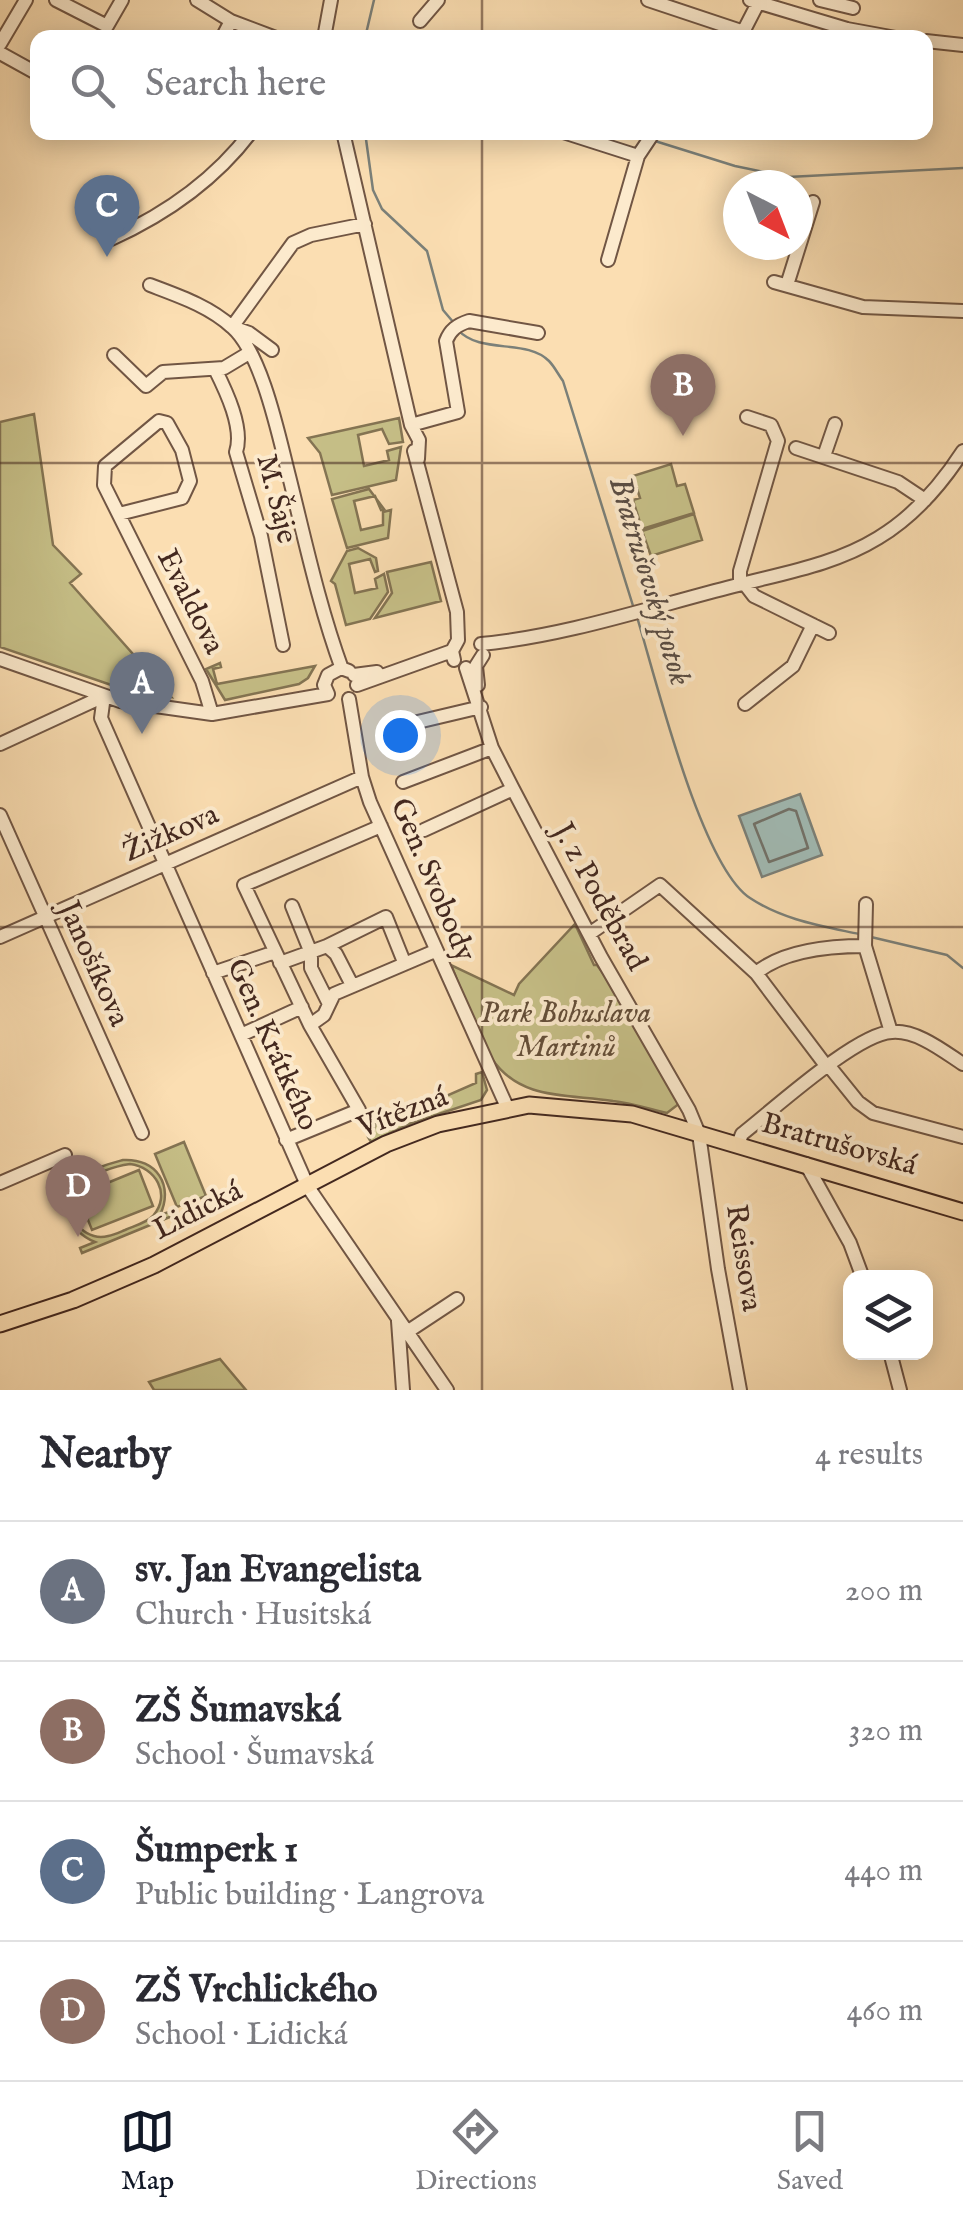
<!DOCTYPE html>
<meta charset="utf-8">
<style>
:root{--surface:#fff;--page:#f2f2f3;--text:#2b2b33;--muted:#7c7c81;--line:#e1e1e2;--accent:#111827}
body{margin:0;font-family:"IM FELL English",serif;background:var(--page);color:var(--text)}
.controls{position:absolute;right:30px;bottom:30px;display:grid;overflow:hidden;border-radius:20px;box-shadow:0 5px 25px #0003}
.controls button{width:90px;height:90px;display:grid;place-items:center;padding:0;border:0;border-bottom:2px solid var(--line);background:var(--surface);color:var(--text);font:50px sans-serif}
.compass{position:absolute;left:723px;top:170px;width:90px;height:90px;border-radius:50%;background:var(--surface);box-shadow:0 5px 25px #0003;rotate:138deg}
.you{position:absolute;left:400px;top:735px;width:35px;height:35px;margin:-25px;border:8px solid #fff;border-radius:50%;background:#1a73e8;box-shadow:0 0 0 15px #1a73e833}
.badge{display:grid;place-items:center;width:65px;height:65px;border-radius:50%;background:var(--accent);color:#fff;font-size:32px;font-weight:700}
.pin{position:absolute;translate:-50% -82px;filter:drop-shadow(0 2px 5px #0008)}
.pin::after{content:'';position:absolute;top:52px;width:35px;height:30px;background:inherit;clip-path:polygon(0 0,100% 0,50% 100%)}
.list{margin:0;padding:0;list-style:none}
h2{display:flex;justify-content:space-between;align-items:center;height:130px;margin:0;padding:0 40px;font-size:42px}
h2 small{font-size:32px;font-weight:400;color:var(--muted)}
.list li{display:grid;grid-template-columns:65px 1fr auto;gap:30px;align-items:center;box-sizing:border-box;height:140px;padding:0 40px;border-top:2px solid var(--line)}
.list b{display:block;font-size:38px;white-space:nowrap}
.list p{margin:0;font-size:32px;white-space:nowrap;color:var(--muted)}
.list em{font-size:32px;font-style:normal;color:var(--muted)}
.icon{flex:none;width:55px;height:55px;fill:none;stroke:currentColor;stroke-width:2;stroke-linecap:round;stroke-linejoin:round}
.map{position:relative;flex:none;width:963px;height:1390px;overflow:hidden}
.search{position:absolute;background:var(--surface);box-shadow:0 5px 25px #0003;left:30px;right:30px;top:30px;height:110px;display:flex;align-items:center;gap:25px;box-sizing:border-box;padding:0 35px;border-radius:20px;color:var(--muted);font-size:38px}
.sheet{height:690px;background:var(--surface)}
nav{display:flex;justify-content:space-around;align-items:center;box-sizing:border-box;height:140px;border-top:2px solid var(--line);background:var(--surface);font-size:28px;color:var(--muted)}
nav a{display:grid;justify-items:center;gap:5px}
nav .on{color:var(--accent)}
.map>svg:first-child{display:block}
</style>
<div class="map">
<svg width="963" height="1390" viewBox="0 0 963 1390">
<rect width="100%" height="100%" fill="#fbdeb2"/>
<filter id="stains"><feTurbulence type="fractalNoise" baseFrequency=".002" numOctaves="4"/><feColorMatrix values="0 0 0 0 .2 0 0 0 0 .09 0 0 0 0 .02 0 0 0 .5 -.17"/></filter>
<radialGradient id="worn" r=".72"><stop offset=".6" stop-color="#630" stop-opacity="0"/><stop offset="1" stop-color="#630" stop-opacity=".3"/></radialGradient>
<!-- green -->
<path fill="#c6bf87" stroke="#847453" stroke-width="2.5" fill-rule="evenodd" d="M34,414L53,545L81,574L70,583L171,697L120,688L0,647V422Z
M399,418L403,442L389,444L382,429L358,435L364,466L389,460L387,451L401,447L396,480L332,495L320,453L308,438Z
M671,464L677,486L685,484L694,513L642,529L633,500L640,498L633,476Z
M369,489L384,509L381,510L375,496L354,501L361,530L383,525V512L391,510L388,538L347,548L332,499Z
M694,514L702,540L651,556L642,531Z
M358,548L376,558L378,571L375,572L370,559L349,564L355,593L377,588L375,579L384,574L388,592L370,619L346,625L335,584L331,581L347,551Z
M431,562L441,601L375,618L392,593L387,572Z
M220,663L221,667L213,669L217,684L315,666L308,678L299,684L225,700L206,669Z
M575,924L594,965H597L613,987L680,1103L667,1113C649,1109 631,1103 613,1101C568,1094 521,1101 492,1059C474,1032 464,995 451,965L514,995L519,984Z
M482,1072L487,1090L481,1100L412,1123L371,1142L368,1137L373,1133L377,1118L393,1110L394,1119L476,1083V1074Z
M184,1142L206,1196L177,1207L155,1154Z
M123,1160C157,1158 174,1186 160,1215L175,1210L177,1214L82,1253L80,1248L95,1242C69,1232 54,1200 79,1179C90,1169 109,1164 123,1160ZM130,1164C155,1167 172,1194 153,1216C146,1223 134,1226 125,1230C115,1234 105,1239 94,1236C72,1230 64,1202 80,1185C91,1174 115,1166 130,1164Z
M139,1170L153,1206L92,1230L78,1195Z
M220,1359L246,1390H154L149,1382Z"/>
<!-- water -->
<path fill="#a1bbb5" stroke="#7b8079" stroke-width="2.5" d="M800,794L822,855L762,877L739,816Z"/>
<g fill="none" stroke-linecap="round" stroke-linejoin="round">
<!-- shore -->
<path stroke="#72726a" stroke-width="2.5" d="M789,809L796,811L808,848L769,862L754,824Z"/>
<!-- stream -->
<path stroke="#7b8079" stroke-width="2.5" d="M365,38L374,0
M365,132L373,190L382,209L427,251L443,310L454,323
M627,132L642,137
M655,141L735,166L788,177L963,168
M458,330C481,355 526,338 549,361C554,366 558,374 563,381L634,609
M637,617C656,679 701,866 750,898C783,920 822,926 859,934
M871,937L947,955L963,968"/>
<!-- minor casing -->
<g stroke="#715644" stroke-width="16">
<path id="minor" d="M56,0L107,26L122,0
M197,0L231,21L276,38
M648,0L744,32
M750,0L847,29L896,38
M820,0L853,8
M420,21L438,0
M741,36L758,3
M222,38L231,21
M324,38L331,0
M926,41L963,45
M0,44L26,0
M0,53L38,74
M343,132L411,425L419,440L418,459
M563,132L638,156L654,132
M111,239C166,214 214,181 251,132
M608,260L638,156
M774,282L863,307L963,311
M150,285C179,296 209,306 232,327C262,353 279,437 289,476C305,540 319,606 342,669
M787,285L813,202
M232,327L293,243L311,235L365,224
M235,328L249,333L272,350
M114,355L146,386L163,372L224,368L249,353
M215,369C226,391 244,428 236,452L261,536L283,645
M411,425L458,412L446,341C450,330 457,325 469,321L538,333
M796,448L898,482L925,500
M414,451L457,612L458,640L452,651L454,660
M824,456L835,424
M119,514L182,498L190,481L182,450L167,423L159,421L105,466L104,485L202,681L212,714
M744,583L754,596L829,633
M740,584V571L778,441L771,425L747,417
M481,644C566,636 651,607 734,586C783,573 834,565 878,538C913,517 941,485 963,451
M0,659L120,701L212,714L328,694
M466,668L492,748L513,789L601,957L689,1110L699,1134L718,1269L740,1390
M354,675L377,672
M357,685L452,651
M478,685L476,666L483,655
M328,694L324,685L328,675L341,668L349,671
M104,696L101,718L308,1187L447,1390
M349,699L362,777L370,802L507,1107
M745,704L793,666L813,625
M388,729L481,707
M0,744L104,696
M403,782L492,748
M0,815L142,1133
M424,830L513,789
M292,906L311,953V968L329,1004
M589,934L660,885L756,973L827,1067
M0,937L362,777
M327,946L386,917L404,962
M865,946L866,904
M280,963L327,946L336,954L352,985
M213,973L275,952
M756,973C784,950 831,946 865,946L891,1032
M310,1025L244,885L381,826
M241,1035L302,1007
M829,1066L858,1102L873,1113L963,1137
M286,1140L359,1110L310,1025L324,1015L334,994L435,951
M738,1144L742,1134C773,1110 857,1033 892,1032C917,1030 943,1051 963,1064
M806,1164L850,1243L863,1278
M0,1183L65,1155
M398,1321L403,1390
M407,1332L457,1299
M890,1352L900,1390"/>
</g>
<!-- major casing -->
<g stroke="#43281f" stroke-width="19">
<path id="major" d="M0,1324L73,1300L154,1265L386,1144L438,1124L529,1105L632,1114L963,1212"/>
</g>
<!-- minor -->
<use href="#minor" stroke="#fceacd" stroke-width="12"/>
<!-- major -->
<use href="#major" stroke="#fbdeb2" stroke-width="15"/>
</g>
<!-- grid -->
<path fill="none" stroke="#43281f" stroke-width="2.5" stroke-opacity="0.55" d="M482,0V38M482,132V1390M0,463H963M0,927H963"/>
<g text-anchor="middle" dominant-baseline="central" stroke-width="8" stroke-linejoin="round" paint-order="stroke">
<!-- street labels -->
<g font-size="30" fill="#43281f" stroke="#fceacd">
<text transform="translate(276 499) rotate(76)">M. Šaje</text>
<text transform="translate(190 602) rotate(63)">Evaldova</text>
<text transform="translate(171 834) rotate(-24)">Žižkova</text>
<text transform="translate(432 880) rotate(67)">Gen. Svobody</text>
<text transform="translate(599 897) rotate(61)">J. z Poděbrad</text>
<text transform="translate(93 964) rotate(66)">Janošíkova</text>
<text transform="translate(272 1045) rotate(66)">Gen. Krátkého</text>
<text transform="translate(403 1113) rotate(-21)">Vítězná</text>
<text transform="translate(839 1145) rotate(16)">Bratrušovská</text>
<text transform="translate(198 1211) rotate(-27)">Lidická</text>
<text transform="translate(743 1258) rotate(81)">Reissova</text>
</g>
<!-- park labels -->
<g font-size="30" font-style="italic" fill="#644e39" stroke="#fceacd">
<text x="566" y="1014">Park Bohuslava<tspan x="566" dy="34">Martinů</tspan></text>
</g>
<!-- water labels -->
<g font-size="32" font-style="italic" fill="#5a4d44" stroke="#fceacd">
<text transform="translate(649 581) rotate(73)">Bratrušovský potok</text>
</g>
</g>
<rect width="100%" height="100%" filter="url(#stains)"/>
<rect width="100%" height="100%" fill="url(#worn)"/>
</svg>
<div class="controls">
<button><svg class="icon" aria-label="layers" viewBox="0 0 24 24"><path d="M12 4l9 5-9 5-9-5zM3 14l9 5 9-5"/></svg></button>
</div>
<svg class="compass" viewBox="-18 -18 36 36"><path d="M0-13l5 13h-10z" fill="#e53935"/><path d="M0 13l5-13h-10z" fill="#7c7c81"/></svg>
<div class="you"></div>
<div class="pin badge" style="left:142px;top:734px;background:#6b7280">A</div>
<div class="pin badge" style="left:683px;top:436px;background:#8d6e63">B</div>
<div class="pin badge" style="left:107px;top:257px;background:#5c6f8a">C</div>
<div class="pin badge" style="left:78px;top:1237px;background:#8d6e63">D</div>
<div class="search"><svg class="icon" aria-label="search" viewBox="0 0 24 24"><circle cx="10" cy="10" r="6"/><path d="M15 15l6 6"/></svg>Search here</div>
</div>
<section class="sheet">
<h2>Nearby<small>4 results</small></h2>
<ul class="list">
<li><span class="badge" style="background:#6b7280">A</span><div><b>sv. Jan Evangelista</b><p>Church · Husitská</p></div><em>200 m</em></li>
<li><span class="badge" style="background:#8d6e63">B</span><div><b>ZŠ Šumavská</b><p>School · Šumavská</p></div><em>320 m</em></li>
<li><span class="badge" style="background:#5c6f8a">C</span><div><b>Šumperk 1</b><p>Public building · Langrova</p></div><em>440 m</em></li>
<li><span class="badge" style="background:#8d6e63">D</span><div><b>ZŠ Vrchlického</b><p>School · Lidická</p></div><em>460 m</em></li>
</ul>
</section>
<nav>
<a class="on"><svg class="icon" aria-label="map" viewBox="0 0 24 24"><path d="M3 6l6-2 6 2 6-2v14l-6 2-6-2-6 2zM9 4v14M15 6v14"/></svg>Map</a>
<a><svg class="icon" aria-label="directions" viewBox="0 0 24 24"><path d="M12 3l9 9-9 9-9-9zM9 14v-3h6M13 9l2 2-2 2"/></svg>Directions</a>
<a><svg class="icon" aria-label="saved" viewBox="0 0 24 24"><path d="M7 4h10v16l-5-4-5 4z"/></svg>Saved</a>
</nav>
